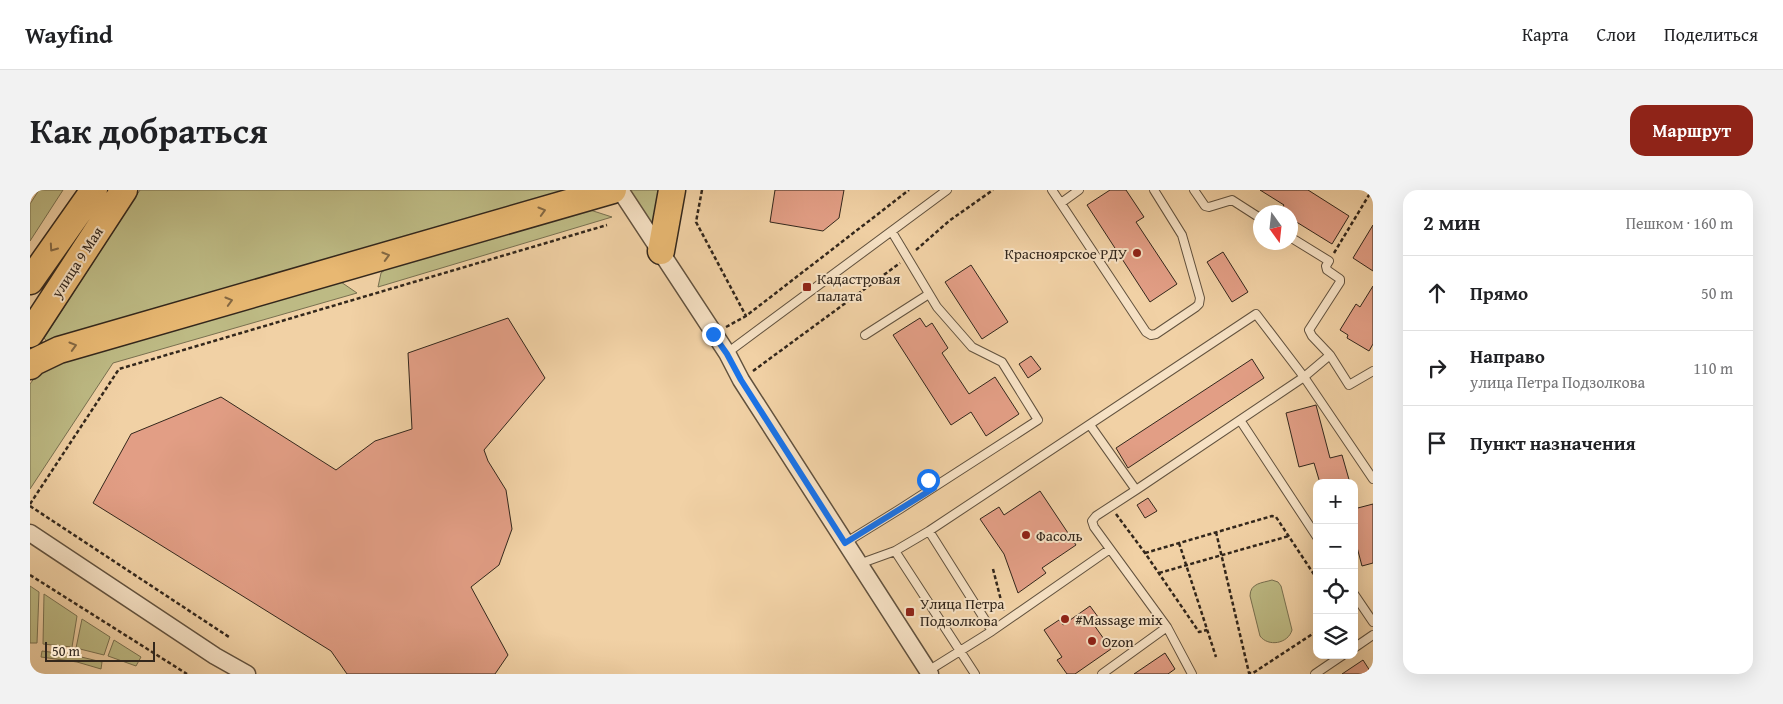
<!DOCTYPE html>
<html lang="ru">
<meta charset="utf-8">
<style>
:root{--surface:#fff;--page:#f2f2f2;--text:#202124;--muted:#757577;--line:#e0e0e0;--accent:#8f2418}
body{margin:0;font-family:"Gentium Book Plus",serif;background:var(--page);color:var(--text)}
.controls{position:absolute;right:15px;bottom:15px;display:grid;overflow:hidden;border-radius:10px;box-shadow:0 5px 20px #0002}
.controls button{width:45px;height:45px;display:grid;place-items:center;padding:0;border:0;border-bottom:1px solid var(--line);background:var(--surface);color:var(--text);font:25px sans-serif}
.compass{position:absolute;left:1223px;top:15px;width:45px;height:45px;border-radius:50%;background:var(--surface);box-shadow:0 5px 20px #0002;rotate:165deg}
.scale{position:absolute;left:15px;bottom:12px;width:110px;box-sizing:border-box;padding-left:5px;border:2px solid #33271c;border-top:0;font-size:14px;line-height:18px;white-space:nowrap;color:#33271c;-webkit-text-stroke:4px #f6e1c4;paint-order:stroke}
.stop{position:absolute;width:15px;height:15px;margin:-11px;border:4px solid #1a73e8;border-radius:50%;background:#fff}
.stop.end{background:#1a73e8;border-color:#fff;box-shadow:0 1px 5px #0008}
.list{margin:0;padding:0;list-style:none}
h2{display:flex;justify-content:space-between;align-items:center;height:65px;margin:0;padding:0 20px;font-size:21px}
h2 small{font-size:16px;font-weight:400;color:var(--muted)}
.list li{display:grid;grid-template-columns:32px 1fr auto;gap:15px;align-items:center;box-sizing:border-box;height:75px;padding:0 20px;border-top:1px solid var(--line)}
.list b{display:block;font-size:19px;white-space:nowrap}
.list p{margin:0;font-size:16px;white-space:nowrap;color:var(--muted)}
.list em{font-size:16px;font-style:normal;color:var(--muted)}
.icon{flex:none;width:28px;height:28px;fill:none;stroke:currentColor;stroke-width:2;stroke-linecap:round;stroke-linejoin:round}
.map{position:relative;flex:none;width:1343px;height:484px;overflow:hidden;border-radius:15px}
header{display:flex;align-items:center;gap:30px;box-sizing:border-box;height:70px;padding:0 25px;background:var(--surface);border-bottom:1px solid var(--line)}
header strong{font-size:24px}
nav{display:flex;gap:28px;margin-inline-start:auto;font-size:18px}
.intro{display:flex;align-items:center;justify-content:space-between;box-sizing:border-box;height:120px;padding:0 30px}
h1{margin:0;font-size:35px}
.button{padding:12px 22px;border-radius:15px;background:var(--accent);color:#fff;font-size:18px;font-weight:700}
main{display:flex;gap:30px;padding:0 30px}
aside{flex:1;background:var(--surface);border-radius:15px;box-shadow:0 5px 20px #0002}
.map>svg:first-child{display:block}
</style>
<header>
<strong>Wayfind</strong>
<nav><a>Карта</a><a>Слои</a><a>Поделиться</a></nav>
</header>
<div class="intro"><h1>Как добраться</h1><a class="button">Маршрут</a></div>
<main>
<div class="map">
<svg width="1343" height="484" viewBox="0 0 1343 484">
<rect width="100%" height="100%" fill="#f1d1a5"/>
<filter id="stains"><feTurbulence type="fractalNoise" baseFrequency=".004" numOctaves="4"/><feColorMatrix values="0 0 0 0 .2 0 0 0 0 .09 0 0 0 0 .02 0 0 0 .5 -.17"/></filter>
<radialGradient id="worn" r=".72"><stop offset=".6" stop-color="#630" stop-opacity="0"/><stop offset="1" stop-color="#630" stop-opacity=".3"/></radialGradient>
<!-- green -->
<path fill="#bdba84" stroke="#787050" d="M9,0H33L0,51V14Z
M110,0H542L18,153L14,148Z
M599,0H631L624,38Z
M557,19L582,27L348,97L351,83L356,79Z
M311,92L327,103L83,173L0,299V194C8,181 22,176 35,171Z
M1242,390L1248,392L1251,396L1262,440C1258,454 1238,457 1230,446L1220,406C1220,393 1232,393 1242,390Z
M0,396L9,402L7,453H0Z
M14,404L47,426L42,457L13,454Z
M52,429L80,447L74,465L46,458Z
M84,450L111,467L106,476L78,466Z
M12,461L43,465L72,472L71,479L47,472L11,467Z"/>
<!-- building -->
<path fill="#e29e85" stroke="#33271c" d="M745,0H814L809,28L793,41L740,32Z
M1080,0H1096L1114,27L1106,32L1147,94L1120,112L1057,15Z
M1230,0H1278L1319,26L1302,54L1260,28V22H1249L1254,15Z
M1343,35V81L1323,68Z
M1193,62L1218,102L1202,112L1177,72Z
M941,75L978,132L952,149L915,92Z
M1343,96V154L1339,161L1317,148L1318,145L1310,140L1326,114L1330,117Z
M478,128L515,188L454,260L458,271L476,300L482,339L469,375L441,397L478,465L465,484H317L301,461L63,313L101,244L191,207L306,280L345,251L382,239L378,163Z
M890,128L896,137L902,133L918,158L912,163L939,204L965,187L989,224L956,246L941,222L921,235L863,145Z
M1001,166L1011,179L998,188L989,174Z
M1222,169L1234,188L1098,278L1086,258Z
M1286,215L1300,268L1312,265L1320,293H1290L1284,273L1269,277L1256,223Z
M1010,301L1046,355L1012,378L1016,383L988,403L974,364L950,329L969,317L974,325Z
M1118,308L1127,321L1115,328L1107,315Z
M1343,314V373L1332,376L1324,346V319Z
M1060,416L1071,431L1064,435L1081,459L1045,484H1037L1027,470L1032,467L1014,440L1029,430L1033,435Z
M1135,463L1145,479L1138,484H1104Z
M1333,470L1342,484H1312Z"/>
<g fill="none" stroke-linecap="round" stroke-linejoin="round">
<!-- service casing -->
<g stroke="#62523e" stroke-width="10">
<path id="service" d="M1022,0L1116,142L1121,145L1126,144L1166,117L1169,114L1170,108L1152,45L1124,0
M1164,0L1175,16L1179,17L1202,10L1230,28
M1031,13L1049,0
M1260,47L1299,71L1296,76L1297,80L1310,89V92L1279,140L1282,146L1300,165
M835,145L899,104
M697,163L917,0
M1343,181L1319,195L1300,165L1274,187L1343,289
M1210,230L1287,347
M1106,300L1066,326L1062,331L1064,337L1137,437L1162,484
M899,341L962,441
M815,353L870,319L1008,230L972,172L942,157L907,117L862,42
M865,361L945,484
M829,374L865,361L899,341L1226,124L1274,187L1106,300L1060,235
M1324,404L1343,432
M1324,458L1343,445
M898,481L962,441L1080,359
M1072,484L1137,437
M1285,484L1313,465"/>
</g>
<!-- minor casing -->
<g stroke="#62523e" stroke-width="19">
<path id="minor" d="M590,0L697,163L711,190L900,484
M0,343L185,466L217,484"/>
</g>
<!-- primary casing -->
<g stroke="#33271c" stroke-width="29">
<path id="primary" d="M631,61L642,0
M0,91L64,0
M0,144L94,0
M0,176L4,172L29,160L583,0"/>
</g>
<!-- path -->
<path stroke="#33271c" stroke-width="2.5" stroke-dasharray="4 2.5" stroke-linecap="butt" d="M672,0L666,32L716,126
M886,60L919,31L963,0
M1304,63L1342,0
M696,137L716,126L879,0
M723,181L870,73
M0,314L89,179L577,35
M0,316L199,447
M1086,324L1115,363L1169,442L1177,440
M1186,342L1219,483H1223L1287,441
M1149,353L1186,467
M1115,363L1242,326L1246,327L1287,389
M963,379L974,422
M1129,383L1259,346
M0,385L157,484"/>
<!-- service -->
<use href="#service" stroke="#f6e1c4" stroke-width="8"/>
<!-- minor -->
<use href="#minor" stroke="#f6e1c4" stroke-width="16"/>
<!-- primary -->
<use href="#primary" stroke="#e8b872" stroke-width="26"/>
</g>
<!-- one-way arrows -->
<defs><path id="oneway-chevron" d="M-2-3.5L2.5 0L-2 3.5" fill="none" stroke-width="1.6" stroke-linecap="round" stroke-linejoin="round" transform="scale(1.25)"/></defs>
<g stroke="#846843">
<use href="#oneway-chevron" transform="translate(512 21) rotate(-16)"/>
<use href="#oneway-chevron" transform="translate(23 58) rotate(125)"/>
<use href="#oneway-chevron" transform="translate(356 66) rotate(-16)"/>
<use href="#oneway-chevron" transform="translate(199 111) rotate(-16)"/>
<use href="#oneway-chevron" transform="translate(43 156) rotate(-16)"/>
</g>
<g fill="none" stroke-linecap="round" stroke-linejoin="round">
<!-- route -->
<path stroke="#1a73e8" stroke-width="6" d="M683,144L697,164L711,190L815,353L904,298L898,290"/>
</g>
<!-- markers -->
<g fill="#8f2418" stroke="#f6e1c4" stroke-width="2">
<circle cx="1107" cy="63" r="5"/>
<rect x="772" y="92" width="10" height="10" rx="2.5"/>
<circle cx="996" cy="345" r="5"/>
<rect x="875" y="417" width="10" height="10" rx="2.5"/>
<circle cx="1035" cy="429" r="5"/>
<circle cx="1062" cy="451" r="5"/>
</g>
<g text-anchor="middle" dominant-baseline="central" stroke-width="4" stroke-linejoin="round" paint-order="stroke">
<!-- poi labels -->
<g font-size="15" fill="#33271c" stroke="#f6e1c4" text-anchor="start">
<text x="1097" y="63" text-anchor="end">Красноярское РДУ</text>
<text x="787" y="88">Кадастровая<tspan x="787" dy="17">палата</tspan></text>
<text x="1006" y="345">Фасоль</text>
<text x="890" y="413">Улица Петра<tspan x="890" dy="17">Подзолкова</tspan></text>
<text x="1045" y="429">#Massage mix</text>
<text x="1072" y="451">Ozon</text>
</g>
<!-- street labels -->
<g font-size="15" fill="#33271c" stroke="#f6e1c4">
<text transform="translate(47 72) rotate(-57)">улица 9 Мая</text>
</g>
</g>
<rect width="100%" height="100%" filter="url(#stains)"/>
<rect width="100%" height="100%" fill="url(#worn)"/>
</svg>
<div class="controls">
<button>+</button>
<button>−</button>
<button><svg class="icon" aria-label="locate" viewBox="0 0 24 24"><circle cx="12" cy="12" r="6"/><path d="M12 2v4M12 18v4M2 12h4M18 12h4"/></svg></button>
<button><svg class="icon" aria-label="layers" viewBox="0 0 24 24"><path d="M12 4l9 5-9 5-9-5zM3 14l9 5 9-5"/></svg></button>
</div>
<svg class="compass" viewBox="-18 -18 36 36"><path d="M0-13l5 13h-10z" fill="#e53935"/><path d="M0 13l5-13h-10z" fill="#757577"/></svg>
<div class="scale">50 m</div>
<div class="stop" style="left:898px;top:290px"></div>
<div class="stop end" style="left:683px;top:144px"></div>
</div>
<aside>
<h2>2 мин<small>Пешком · 160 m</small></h2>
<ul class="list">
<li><svg class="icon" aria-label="ahead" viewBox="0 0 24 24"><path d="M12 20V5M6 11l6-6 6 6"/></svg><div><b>Прямо</b></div><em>50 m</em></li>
<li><svg class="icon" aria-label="right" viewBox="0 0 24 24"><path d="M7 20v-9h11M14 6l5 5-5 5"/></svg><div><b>Направо</b><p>улица Петра Подзолкова</p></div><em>110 m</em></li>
<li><svg class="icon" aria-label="arrive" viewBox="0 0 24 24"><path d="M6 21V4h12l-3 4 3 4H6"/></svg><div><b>Пункт назначения</b></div></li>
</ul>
</aside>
</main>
